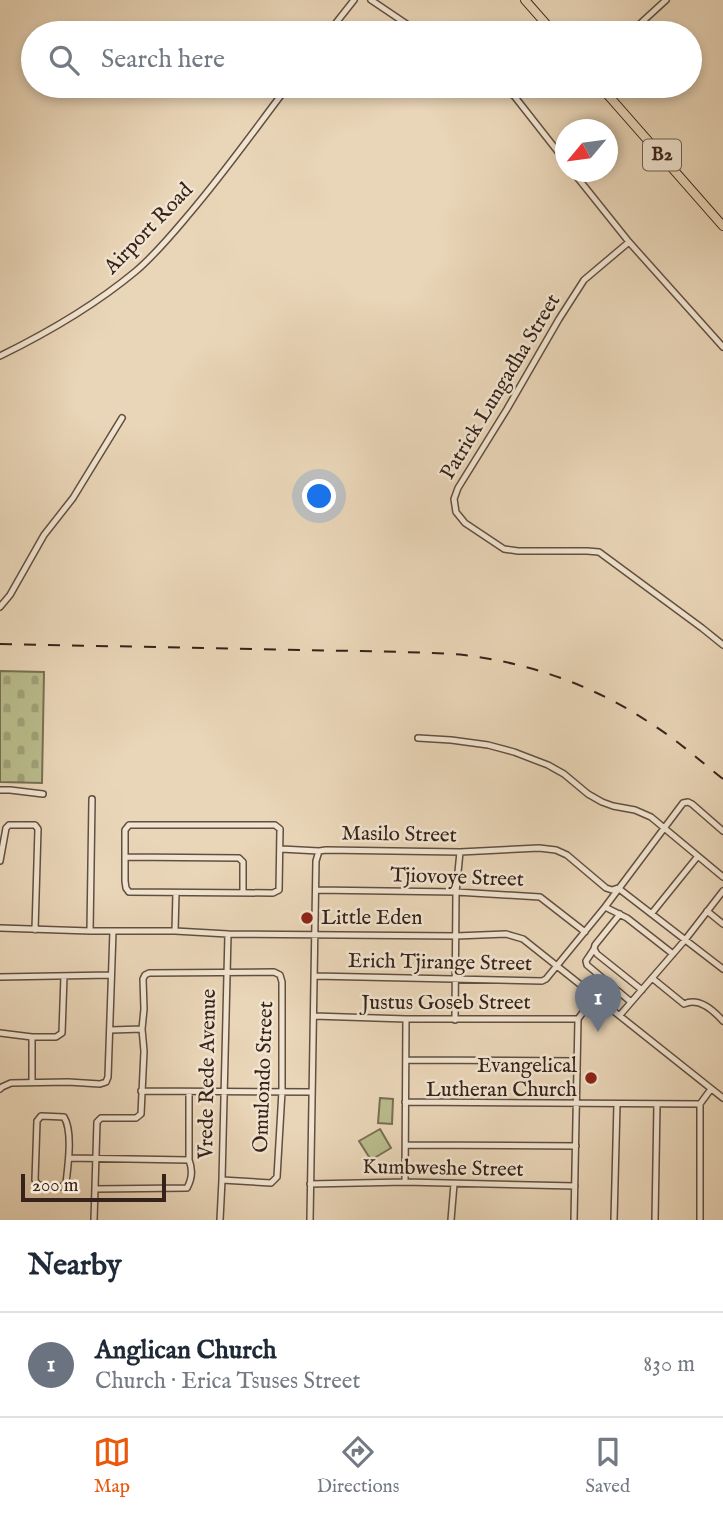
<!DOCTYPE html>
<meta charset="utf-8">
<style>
:root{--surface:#fff;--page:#f6f6f7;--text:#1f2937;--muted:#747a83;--line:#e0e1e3;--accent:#ea580c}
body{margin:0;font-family:"IM FELL English",serif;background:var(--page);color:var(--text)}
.compass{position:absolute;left:555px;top:119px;width:63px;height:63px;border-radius:50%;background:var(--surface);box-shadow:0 4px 10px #0003;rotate:241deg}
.scale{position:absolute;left:21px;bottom:18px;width:145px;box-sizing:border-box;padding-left:7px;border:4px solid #35221a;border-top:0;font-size:19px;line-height:24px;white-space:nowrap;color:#35221a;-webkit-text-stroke:5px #f1e4d0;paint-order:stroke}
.you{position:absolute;left:320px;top:497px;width:24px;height:24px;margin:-18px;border:5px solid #fff;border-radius:50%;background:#1a73e8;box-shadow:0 0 0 10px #1a73e833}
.badge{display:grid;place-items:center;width:46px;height:46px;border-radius:50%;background:var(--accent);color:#fff;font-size:23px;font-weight:700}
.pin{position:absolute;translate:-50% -58px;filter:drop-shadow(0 2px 4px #0008)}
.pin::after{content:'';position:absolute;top:37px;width:24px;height:21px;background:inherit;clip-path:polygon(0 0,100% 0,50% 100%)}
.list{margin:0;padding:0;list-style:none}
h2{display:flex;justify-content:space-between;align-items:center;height:91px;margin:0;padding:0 28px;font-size:30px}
h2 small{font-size:23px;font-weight:400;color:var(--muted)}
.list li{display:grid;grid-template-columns:46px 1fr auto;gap:21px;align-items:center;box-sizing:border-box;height:105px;padding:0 28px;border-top:2px solid var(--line)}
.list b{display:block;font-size:26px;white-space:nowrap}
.list p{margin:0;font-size:23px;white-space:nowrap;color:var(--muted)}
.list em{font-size:23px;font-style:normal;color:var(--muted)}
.icon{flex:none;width:38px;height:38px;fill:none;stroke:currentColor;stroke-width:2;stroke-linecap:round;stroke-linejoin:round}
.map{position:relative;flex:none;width:723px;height:1220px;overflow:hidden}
.search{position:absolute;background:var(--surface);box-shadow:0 4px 10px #0003;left:21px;right:21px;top:21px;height:77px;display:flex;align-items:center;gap:18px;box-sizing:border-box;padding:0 24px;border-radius:38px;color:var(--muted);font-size:26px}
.sheet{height:196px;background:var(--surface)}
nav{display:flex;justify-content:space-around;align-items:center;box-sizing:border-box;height:98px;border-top:2px solid var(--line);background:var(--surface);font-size:19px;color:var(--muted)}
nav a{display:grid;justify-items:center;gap:4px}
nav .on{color:var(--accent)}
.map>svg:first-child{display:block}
</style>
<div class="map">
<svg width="723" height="1220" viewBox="0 0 723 1220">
<defs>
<pattern id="cemetery-stones" width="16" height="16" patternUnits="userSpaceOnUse" patternTransform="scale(1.75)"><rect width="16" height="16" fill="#babc8c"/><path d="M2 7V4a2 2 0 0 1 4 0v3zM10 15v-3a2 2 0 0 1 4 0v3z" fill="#a0a178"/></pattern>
</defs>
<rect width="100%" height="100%" fill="#e9d5b7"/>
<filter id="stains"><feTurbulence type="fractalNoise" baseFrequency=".00286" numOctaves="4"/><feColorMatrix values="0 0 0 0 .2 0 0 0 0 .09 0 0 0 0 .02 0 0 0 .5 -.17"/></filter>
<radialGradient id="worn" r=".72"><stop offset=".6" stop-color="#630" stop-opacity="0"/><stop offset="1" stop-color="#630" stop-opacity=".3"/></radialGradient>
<!-- cemetery -->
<path fill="url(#cemetery-stones)" stroke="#786f53" stroke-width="2" d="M0,671L44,672L42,783L0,782Z"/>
<!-- park -->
<path fill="#babc8c" stroke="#786f53" stroke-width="2" d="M380,1098L393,1099L392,1124L378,1123Z
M380,1129L391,1148L371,1160L359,1141Z"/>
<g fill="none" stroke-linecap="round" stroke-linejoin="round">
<!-- minor casing -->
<g stroke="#624f41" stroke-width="8">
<path id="minor" d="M371,0L420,33
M328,33L354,0
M630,33L666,0
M503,86L515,97L566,162
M573,172L629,242L723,347
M629,242L584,280L559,319L507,409L458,488L454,499L456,512L465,523L504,549L518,551H587L599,552L702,628L723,645
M0,356C49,332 94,306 136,271C156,254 173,233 190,213C225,172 256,128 288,86
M0,607L10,595L44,535L73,498L122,418
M418,738L451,740L488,745L514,752L548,765L564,774L588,794L602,802L613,806L635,810L651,817L723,877
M0,790H10L43,794
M129,825H275L280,829L279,890L273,893L129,892L126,888L125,881V830Z
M281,849L319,851
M126,857L239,858L243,862V892
M0,861L6,828L9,825H35L38,829L35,930
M316,890L456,892L540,897L585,932
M605,907L627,918L673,954
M707,911L723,924
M652,913L698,856
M620,914L595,945L594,949L597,954L642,990
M0,928L90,931H175L228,934L456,936L506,934L523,939L723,1098
M90,931L92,799
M175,931L176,893
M594,949L586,961L587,965L631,1002
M315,976L542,981L546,979L605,907L683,803L688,802L692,804L723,831
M0,977L111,975
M652,978L684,1004C699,997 713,1010 723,1021
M620,1015L685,940L723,891
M314,1016L406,1019H578
M455,1020L456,892L460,852
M111,1030L142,1029
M0,1033L32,1037H56L62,1033L64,976
M406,1060L577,1061
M32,1082V1037
M0,1089L2,1087L11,1083L68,1082L100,1084L106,1082L108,1077L113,931
M141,1091L312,1092
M405,1102L700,1104L711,1089
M41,1116L64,1117C73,1131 68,1166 66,1183L61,1187L38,1185L35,1180L37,1121Z
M406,1145L576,1146
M69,1158L189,1160
M405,1182L406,1019
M310,1184L405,1182L575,1186
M95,1189L187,1188C192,1179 193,1170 189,1160V1092
M94,1220L97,1122L101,1118H136L141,1114L144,1051L142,1029L144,1009L143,979L145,975L149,973L274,972L280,975L282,982V1091L277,1177L271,1183L222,1180
M220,1220L222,1180L228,934
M310,1220L316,861L319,851L326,850L460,852L539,848L556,850L567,855L606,888L612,890L618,888L723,969
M451,1220L454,1184
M574,1220L578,1019L595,996
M614,1220L617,1104
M655,1220L657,1104
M700,1220V1104"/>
</g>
<!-- highway casing -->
<g stroke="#35221a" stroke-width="10">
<path id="highway" d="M525,0L554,33
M600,86L723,226"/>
</g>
<!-- minor -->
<use href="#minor" stroke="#f1e4d0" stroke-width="5"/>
<!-- highway -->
<use href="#highway" stroke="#e9d5b7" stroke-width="8"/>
<!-- rail -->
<path stroke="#35221a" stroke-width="2" stroke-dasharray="12 12" stroke-linecap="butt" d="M0,644L405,652C425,653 445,653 464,655C530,663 595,686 650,723C676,739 699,760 723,779"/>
</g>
<!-- markers -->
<g fill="#8f2418" stroke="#f1e4d0" stroke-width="2.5">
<circle cx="307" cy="918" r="7"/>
<circle cx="591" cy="1078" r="7"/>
</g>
<g text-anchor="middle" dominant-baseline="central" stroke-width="5" stroke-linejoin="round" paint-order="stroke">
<!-- shield labels -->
<rect fill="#f1e4d0" stroke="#6d5c51" stroke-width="2" x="643" y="139.5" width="38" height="31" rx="5"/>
<g font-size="19" font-weight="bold" fill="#35221a">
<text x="662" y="155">B2</text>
</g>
<!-- street labels -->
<g font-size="21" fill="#35221a" stroke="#f1e4d0">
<text transform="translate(149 229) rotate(-46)">Airport Road</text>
<text transform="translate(501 387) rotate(-59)">Patrick Lungadha Street</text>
<text transform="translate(399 835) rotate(1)">Masilo Street</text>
<text transform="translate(457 878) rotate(2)">Tjiovoye Street</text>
<text transform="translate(440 963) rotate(1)">Erich Tjirange Street</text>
<text x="446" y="1003">Justus Goseb Street</text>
<text transform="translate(208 1074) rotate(-89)">Vrede Rede Avenue</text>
<text transform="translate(264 1077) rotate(-88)">Omulondo Street</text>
<text transform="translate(443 1169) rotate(1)">Kumbweshe Street</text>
</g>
<!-- poi labels -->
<g font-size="21" fill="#35221a" stroke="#f1e4d0" text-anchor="start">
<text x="321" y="918">Little Eden</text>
<text x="577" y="1066" text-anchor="end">Evangelical<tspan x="577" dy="24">Lutheran Church</tspan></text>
</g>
</g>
<rect width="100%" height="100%" filter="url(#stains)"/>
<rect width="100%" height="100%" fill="url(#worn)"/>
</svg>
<svg class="compass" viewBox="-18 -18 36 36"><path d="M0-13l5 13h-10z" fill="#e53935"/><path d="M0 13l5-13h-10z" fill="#747a83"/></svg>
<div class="scale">200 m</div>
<div class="you"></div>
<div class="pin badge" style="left:598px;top:1032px;background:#6b7280">1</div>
<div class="search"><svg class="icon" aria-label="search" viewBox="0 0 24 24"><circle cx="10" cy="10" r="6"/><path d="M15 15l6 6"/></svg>Search here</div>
</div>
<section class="sheet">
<h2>Nearby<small></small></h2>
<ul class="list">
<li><span class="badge" style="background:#6b7280">1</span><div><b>Anglican Church</b><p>Church · Erica Tsuses Street</p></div><em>830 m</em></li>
</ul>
</section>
<nav>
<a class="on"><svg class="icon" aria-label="map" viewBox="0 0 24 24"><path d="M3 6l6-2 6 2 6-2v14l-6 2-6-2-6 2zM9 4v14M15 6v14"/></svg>Map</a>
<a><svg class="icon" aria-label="directions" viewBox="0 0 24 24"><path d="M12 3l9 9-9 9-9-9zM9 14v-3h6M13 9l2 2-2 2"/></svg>Directions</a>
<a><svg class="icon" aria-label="saved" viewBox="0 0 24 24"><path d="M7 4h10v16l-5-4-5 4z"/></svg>Saved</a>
</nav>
